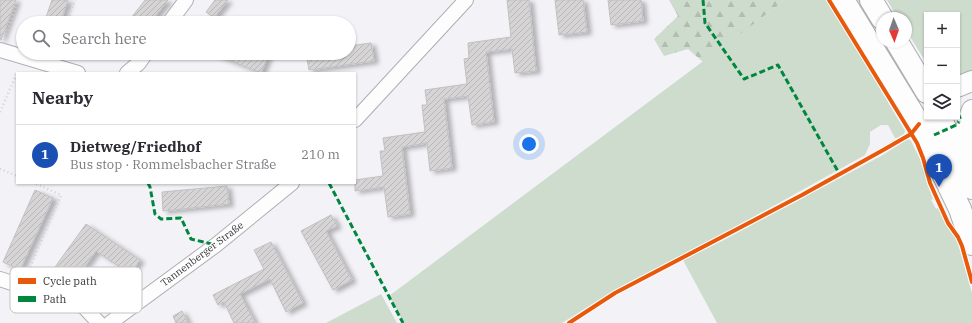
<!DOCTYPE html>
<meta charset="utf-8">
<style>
:root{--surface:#fff;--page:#f7f7f7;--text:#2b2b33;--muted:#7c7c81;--line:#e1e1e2;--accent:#db2777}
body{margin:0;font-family:"IBM Plex Serif",serif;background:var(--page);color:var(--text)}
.controls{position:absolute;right:12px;top:12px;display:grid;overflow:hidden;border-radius:0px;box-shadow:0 1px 3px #0004}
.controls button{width:36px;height:36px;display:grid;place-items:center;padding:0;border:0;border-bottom:1px solid var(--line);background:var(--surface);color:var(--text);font:20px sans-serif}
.compass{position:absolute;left:876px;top:12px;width:36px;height:36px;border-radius:50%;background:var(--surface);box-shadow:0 1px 3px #0004;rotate:178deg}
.you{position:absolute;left:529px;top:144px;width:14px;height:14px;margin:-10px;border:3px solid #fff;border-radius:50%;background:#1a73e8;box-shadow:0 0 0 6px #1a73e833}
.badge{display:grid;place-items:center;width:26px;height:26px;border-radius:50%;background:var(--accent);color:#fff;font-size:13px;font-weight:700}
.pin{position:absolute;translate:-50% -33px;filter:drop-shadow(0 1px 2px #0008)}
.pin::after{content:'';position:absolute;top:21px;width:14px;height:12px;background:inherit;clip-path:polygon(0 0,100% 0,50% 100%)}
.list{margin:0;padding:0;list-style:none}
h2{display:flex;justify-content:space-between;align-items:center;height:52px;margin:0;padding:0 16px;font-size:17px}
h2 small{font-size:13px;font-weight:400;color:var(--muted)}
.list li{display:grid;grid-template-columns:26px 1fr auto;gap:12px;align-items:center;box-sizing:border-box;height:60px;padding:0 16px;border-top:1px solid var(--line)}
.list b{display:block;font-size:15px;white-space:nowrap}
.list p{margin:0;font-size:13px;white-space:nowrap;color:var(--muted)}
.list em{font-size:13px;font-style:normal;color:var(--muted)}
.icon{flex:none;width:22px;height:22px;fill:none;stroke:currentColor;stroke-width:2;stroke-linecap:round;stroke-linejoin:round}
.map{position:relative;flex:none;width:972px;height:323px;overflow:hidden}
.search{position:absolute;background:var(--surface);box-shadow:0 1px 3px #0004;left:16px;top:16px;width:340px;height:44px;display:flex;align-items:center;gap:10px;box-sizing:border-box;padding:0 14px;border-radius:22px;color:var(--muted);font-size:15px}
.panel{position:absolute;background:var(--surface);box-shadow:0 1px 3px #0004;left:16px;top:72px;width:340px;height:112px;border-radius:0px}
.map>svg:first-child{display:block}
</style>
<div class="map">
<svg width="972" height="323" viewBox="0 0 972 323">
<defs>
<pattern id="forest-firs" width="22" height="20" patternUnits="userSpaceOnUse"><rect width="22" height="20" fill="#cddccc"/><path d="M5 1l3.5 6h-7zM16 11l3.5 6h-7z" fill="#b1bdb0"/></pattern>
<pattern id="building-hatch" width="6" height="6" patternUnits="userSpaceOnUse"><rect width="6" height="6" fill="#d6d4d5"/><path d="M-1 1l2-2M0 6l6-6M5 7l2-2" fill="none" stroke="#b8b7b8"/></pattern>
<filter id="shadow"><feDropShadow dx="4.5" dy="2.5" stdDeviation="2" flood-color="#0004"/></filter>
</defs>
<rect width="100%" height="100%" fill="#f2f2f7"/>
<!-- green -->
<path fill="#cddccc" d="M785,0H826L860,55L905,131L904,134L897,138H895L888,125H881L870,132V144L865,155L721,235L613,291L562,323H404L389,296Z
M857,0H863L882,30V40Z
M887,0H972V74L957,79V15H927V64L906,30V18H898Z
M908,139L911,141L920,159L927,183L933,199L931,200L936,209L938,208L956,238L959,247L972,293V323H717L683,260L724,240L883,155Z
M381,294L397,323H326Z"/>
<!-- forest -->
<path fill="url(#forest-firs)" d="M669,0H785L703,62L688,49L664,56L654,39L678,16Z"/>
<!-- building -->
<path fill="url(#building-hatch)" stroke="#c3c0c2" filter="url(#shadow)" d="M0,0H16L1,40H0Z
M52,0H68L60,23H44Z
M145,0H168L150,23H127Z
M215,0H228L214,18L206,12Z
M507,0H529L536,71L515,73L512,49L486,52L494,122L472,125L468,96L444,99L452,168L430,171L427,143L402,147L410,214L388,217L384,187L355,191V180L383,176L380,151H385L383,138L425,132L422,105H427L425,90L467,84L464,59L469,58L468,43L511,37Z
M555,0H583L587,32L559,35Z
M608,0H641L643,21L611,25Z
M371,43L374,61L309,70L306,53H349V46Z
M213,53H260L268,56L261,73L213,54Z
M227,186L229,204L163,211L162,192Z
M35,190L53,198L20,270L3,262Z
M331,215L337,226L326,231L352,280L333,290L301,231Z
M86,224L140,260L130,274L96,251L70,288L50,274Z
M271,242L303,303L286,312L270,279L240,294L255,323H234L224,302L218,305L213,295L264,269L254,250Z
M182,311L188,323H176L173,316Z"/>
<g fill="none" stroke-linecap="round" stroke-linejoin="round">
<!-- street casing -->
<g stroke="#aeaeb2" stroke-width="16">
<path id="street" d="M169,23L186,0
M0,50L78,73
M127,73L139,63L146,53
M355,120L466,0
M0,279L84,307L99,323
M110,323L216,245L292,183"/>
</g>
<!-- secondary casing -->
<g stroke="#aeaeb2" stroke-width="22">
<path id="secondary" d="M957,87L972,81
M963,167C964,147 964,129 972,110"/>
</g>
<!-- primary casing -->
<g stroke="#aeaeb2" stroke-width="24">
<path id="primary" d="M843,0L919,124L960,209L972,244
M871,0L882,18
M897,42L927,92
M940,117L972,188"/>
</g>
<!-- path -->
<path stroke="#d2d1d3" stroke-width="2.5" stroke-dasharray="1 3" stroke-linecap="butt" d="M67,23L75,0
M5,38L18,0
M0,112L17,73
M0,169L17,176
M27,274L61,195L34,183
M389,296H421"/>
<!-- street -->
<use href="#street" stroke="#fdfdfe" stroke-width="14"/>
<!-- secondary -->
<use href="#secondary" stroke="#fdfdfe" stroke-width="20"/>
<!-- primary -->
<use href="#primary" stroke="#fdfdfe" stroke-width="22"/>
<!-- quiet -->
<path stroke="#00873e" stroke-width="3" stroke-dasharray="6 3" stroke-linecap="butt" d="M703,0L705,23L744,79L778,65L840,175
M958,113L960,118L959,122
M934,135L956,125L959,122
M148,183L150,187L155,214L161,219L181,218L191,239L216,245
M329,183L403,323"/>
<!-- cycleway casing -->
<g stroke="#fff" stroke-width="6">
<path id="cycleway" d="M829,0L917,143L923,158L930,183L948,223L958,237L962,246L972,282
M569,323L615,293L802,195L885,149L911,134L919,124"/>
</g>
<!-- cycleway -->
<use href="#cycleway" stroke="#e8590c" stroke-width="4"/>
</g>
<g text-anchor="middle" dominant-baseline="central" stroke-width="3" stroke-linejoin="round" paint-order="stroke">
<!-- street labels -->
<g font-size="10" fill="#36363a" stroke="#fff">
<text transform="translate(202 254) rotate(-37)">Tannenberger Straße</text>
</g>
</g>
<!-- legend -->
<rect x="10" y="267" width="132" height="46" rx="6" fill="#fff" stroke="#c3c3c4" stroke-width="1"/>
<rect x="18" y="278" width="18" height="6" fill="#e8590c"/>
<rect x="18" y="296" width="18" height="6" fill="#00873e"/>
<g font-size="11" fill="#36363a">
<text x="43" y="285">Cycle path</text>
<text x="43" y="303">Path</text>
</g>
</svg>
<div class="controls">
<button>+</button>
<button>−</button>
<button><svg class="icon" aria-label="layers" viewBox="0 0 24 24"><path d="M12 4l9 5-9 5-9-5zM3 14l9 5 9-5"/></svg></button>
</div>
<svg class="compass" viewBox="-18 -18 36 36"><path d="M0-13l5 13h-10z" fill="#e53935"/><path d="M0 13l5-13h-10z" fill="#7c7c81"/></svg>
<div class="you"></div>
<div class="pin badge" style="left:939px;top:187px;background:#1a4fb4">1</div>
<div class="search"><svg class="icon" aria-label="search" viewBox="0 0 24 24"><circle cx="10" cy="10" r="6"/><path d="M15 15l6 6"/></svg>Search here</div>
<section class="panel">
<h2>Nearby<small></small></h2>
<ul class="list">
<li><span class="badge" style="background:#1a4fb4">1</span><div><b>Dietweg/Friedhof</b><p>Bus stop · Rommelsbacher Straße</p></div><em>210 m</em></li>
</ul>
</section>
</div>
